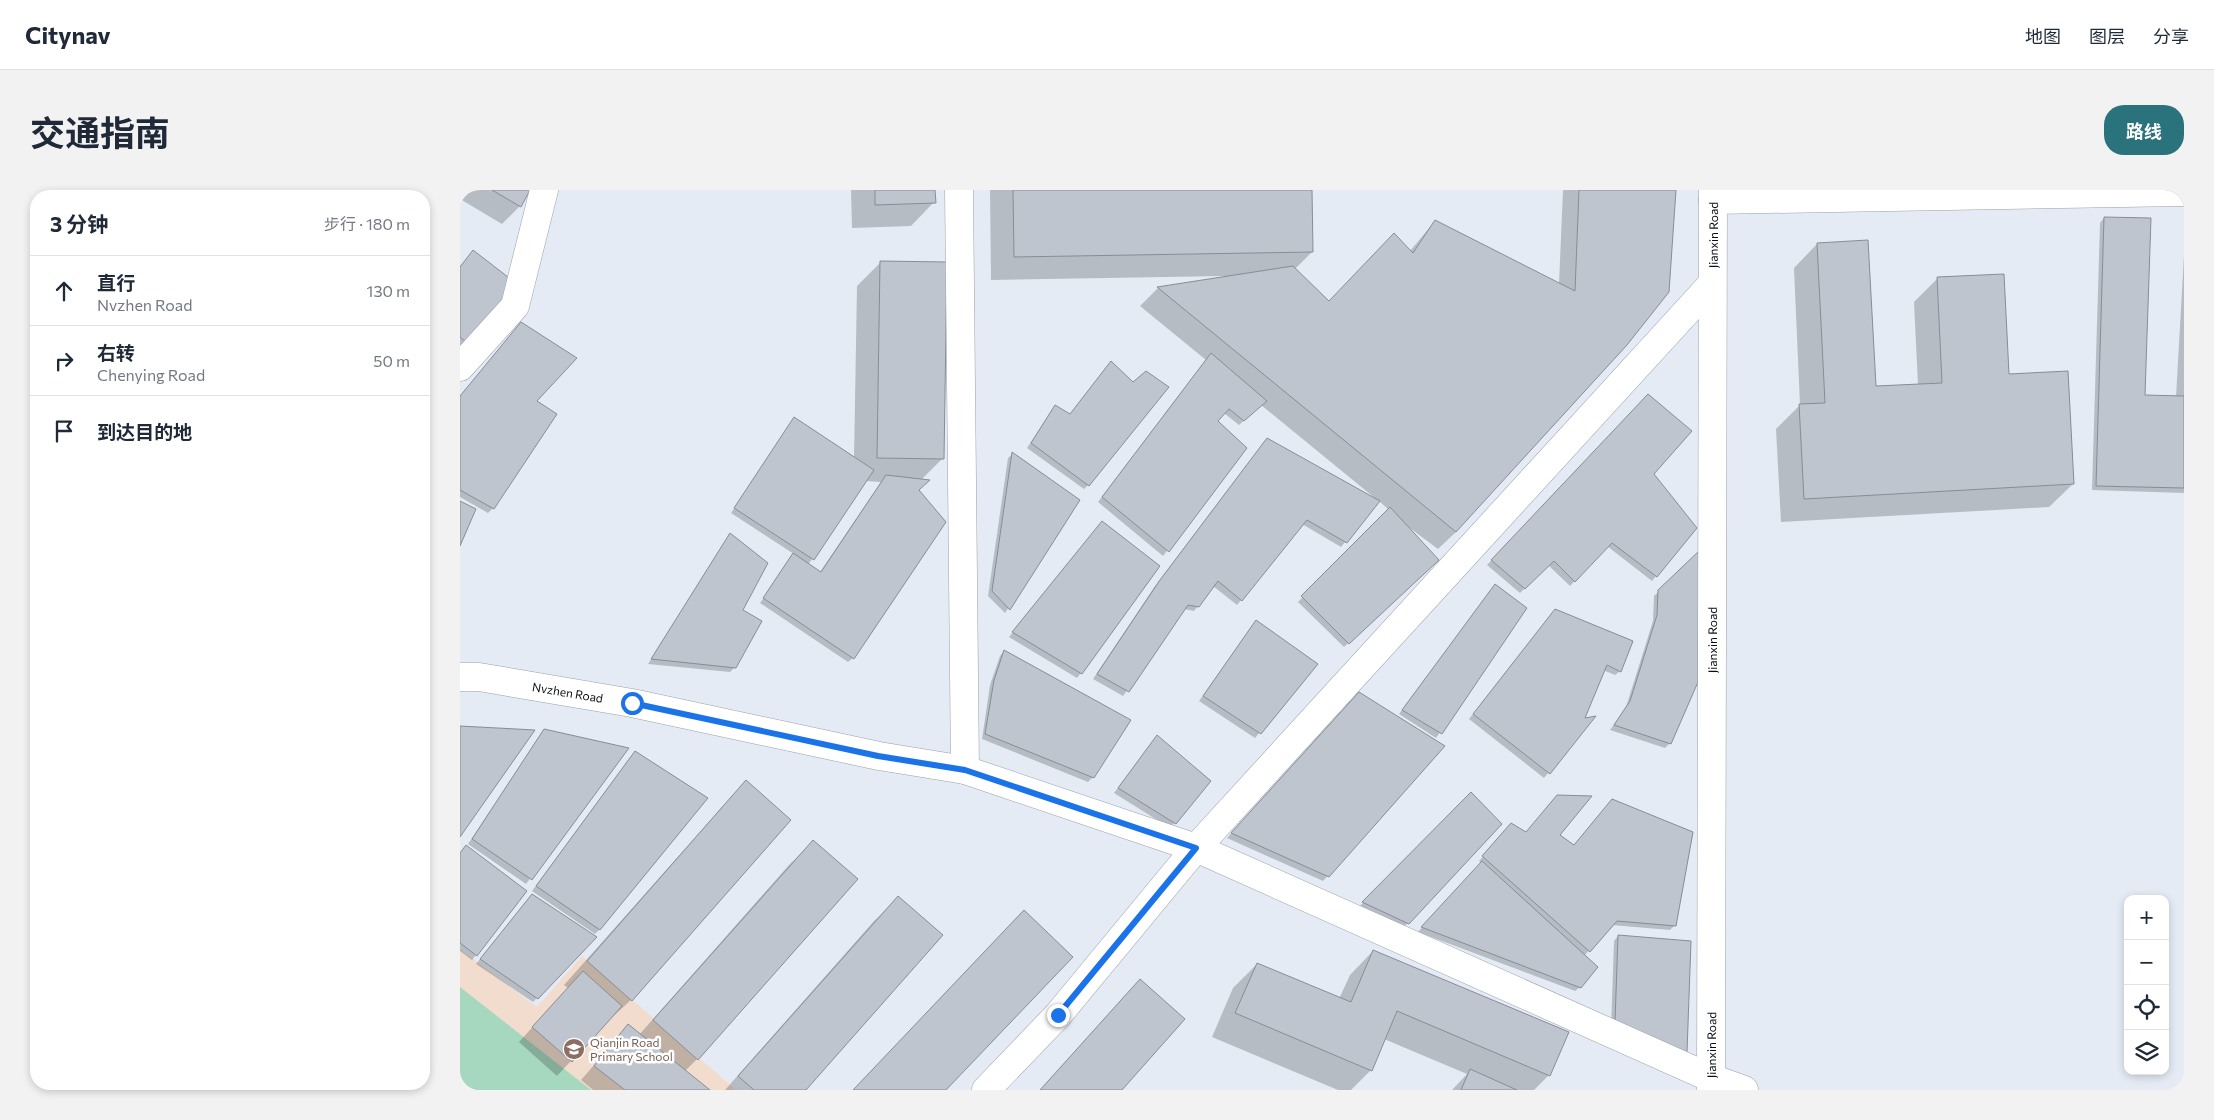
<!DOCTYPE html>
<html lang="zh">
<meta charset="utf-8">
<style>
:root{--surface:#fff;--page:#f2f2f3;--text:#1f2937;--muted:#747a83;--line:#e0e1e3;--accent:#2a727c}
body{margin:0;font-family:Commissioner,"Noto Sans SC",sans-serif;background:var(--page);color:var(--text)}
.controls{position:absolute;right:15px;bottom:15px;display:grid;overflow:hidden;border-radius:10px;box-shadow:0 2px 8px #0003}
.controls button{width:45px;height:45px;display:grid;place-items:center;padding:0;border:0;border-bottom:1px solid var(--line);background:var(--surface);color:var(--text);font:25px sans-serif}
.stop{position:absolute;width:15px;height:15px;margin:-11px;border:4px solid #1a73e8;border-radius:50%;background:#fff}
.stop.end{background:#1a73e8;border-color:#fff;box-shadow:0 1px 5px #0008}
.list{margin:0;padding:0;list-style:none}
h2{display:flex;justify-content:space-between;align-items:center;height:65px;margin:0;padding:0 20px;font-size:21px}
h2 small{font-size:16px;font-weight:400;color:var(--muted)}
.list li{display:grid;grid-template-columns:32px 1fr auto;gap:15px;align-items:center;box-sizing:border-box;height:70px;padding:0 20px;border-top:1px solid var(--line)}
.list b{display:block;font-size:19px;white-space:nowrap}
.list p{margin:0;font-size:16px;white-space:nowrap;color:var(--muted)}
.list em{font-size:16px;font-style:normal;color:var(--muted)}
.icon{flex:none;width:28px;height:28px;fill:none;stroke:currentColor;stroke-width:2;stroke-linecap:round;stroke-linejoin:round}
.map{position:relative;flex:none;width:1724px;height:900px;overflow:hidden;border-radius:20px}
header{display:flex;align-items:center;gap:30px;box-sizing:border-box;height:70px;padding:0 25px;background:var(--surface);border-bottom:1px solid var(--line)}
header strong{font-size:24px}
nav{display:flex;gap:28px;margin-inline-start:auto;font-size:18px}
.intro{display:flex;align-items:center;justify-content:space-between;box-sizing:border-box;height:120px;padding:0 30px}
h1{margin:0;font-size:35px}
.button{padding:12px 22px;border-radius:20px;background:var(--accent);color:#fff;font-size:18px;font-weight:700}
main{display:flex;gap:30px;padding:0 30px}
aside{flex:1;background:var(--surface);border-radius:20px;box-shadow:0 2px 8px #0003}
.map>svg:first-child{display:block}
</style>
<header>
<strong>Citynav</strong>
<nav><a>地图</a><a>图层</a><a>分享</a></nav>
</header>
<div class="intro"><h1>交通指南</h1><a class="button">路线</a></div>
<main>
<aside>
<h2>3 分钟<small>步行 · 180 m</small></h2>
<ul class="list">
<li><svg class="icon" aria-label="ahead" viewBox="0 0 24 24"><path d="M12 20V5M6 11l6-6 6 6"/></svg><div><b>直行</b><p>Nvzhen Road</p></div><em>130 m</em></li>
<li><svg class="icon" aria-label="right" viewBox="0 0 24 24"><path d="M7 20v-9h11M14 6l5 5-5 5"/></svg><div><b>右转</b><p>Chenying Road</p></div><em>50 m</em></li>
<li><svg class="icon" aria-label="arrive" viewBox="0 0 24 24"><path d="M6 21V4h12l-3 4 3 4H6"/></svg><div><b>到达目的地</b></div></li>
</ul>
</aside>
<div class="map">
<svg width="1724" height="900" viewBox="0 0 1724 900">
<rect width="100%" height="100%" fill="#e4ebf5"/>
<!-- industrial -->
<path fill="#f1dcce" d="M0,759L77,817L122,766L276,900H0Z"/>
<!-- green -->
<path fill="#a5d8be" d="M0,797L131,900H0Z"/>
<!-- shadow -->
<path fill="#0003" fill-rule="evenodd" d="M0,0H68L60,16L42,34L0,9Z
M391,0H474V12L451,36L392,38Z
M530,0H851L852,62L834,80L869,112L950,61L975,31L1099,94L1103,0H1215L996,342L978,359L943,333L978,370L884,457L838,412L929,320L919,311L881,357L842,334L777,415L753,396L734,421L724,419L663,506L633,489L695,396L803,254L916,309L801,215L779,235L764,223L757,231L785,258L703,366L638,312L746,170L680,116L698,98L766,86L531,90Z
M1644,28L1684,206L1716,207L1724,65V303L1632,300L1640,33Z
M1357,54L1414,198L1458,195L1454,112L1478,88L1547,185L1613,294L1589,317L1321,332L1316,239L1340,215L1334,78Z
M14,62L8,153L0,167V76Z
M420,73L483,268L461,290L393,468L388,472L300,413L334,364L271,323L334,229L394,269L397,96ZM405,291L421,292L360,382L348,375Z
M0,206L33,318L28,323L0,307Z
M1188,206L1196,386L1192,391L1147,356L1110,396L1088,375L1060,403L1027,375Z
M595,216L628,295L624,299L567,258Z
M553,264L618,311L545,423L528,406L548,268Z
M638,338L621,483L617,488L549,447Z
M270,345L275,477L270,482L188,474Z
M1237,364V492L1209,554L1205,558L1150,540L1166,517L1193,431L1194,406Z
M1031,401L1065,418L976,548L939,524Z
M1091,425L1160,481L1155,485L1143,480L1122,530L1133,528L1084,588L1009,529Z
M796,431L856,474L795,548L739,511Z
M544,461L633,587L628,592L522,549L530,495L540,466Z
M894,508L984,556L863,691L767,648Z
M84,540L167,559L66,694L8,654Z
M693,552L750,591L710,638L654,603Z
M171,567L139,740L135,744L72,701Z
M286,592L171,810L147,832L97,886L59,852L108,798L104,795L263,616Z
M1011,604L1040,634L943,738L899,717Z
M1047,639L1066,643L1098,645L1215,735L1210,740L1152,735L1124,766L1120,797L1115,801L958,742L1021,673L1019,671Z
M353,652L237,869L225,881L248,900H133L121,890L168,836L179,845L329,675Z
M0,663L16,765L12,770L0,761Z
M438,708L344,900H265L414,731Z
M68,710L135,748L73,812L16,774Z
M1158,746L1229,752L1226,862L1151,838L1154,751Z
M913,761L1089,885L1074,900H992L1007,884L924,849L911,880L891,900H878L752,847L773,798L797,774L879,809L890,785Z"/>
<!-- building -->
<path fill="#bec5ce" stroke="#868d96" d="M32,0H70L61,17Z
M415,0H475L476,13L415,15Z
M553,0H852L853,62L554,67Z
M1119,0H1216L1209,102L1167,155L996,342L697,97L833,76L869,111L934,43L953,63L975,30L1115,101Z
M1644,27L1691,28L1685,205L1724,206V298L1636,296Z
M1408,50L1416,196L1482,193L1477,87L1544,84L1549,184L1608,181L1614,294L1344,309L1339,214L1365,213L1357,53Z
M13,60L57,94L9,154L0,147V77Z
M420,71L487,72L484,269L417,268Z
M61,132L117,168L77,211L97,224L34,319L0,300V206Z
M751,163L807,211L784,231L769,219L758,231L787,258L709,362L642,307Z
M651,171L673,192L686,181L709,197L629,296L571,253L595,215L610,224Z
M1188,204L1232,241L1194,284L1237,338L1197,387L1152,353L1115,392L1094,371L1065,399L1031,370Z
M334,227L414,280L354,370L274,318Z
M807,248L920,311L887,353L847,330L782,411L758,391L739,417L728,415L669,502L637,484L700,390Z
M552,262L620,310L550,420L532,401Z
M426,285L470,290L459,300L486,332L394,469L303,408L333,363L361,382Z
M0,311L16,319L0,356Z
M930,317L979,370L889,454L841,406Z
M642,331L700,376L622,484L552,442Z
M270,343L308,373L283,420L302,431L276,478L191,469Z
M1239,361L1238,492L1211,554L1154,535L1170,511L1197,425L1198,400Z
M1035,394L1067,418L982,544L942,520Z
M1095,419L1173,451L1161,482L1147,475L1125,528L1136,526L1090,584L1013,524Z
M796,430L858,474L801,544L743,506Z
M544,460L671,530L634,588L525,544L534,490Z
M899,502L985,556L869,687L771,643Z
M0,536L75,540L0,647Z
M84,539L169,558L72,690L12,649Z
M697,545L751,591L716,634L658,598Z
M175,561L248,608L140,740L76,696Z
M286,590L331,630L172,811L127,771Z
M1011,602L1042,634L949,734L902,712Z
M1097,605L1132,606L1100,645L1114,655L1152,609L1233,642L1216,736L1157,731L1130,762L1022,666L1051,633L1066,642Z
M353,650L398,689L238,870L193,830Z
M6,655L67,701L17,766L0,753V663Z
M1022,671L1138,777L1121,798L961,737Z
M72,704L137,747L78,809L20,769Z
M438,706L483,745L346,900H294L278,886Z
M564,720L613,767L486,900H393Z
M1158,745L1231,751L1227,862L1155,833Z
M913,760L1109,842L1090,886L937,821L912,881L775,823L797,773L891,812Z
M123,781L162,816L112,872L72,837Z
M680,789L725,829L662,900H580Z
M168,834L250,900H165L134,876Z
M1010,879L1057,900H1001Z"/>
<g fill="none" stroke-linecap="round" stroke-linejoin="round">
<!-- street casing -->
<g stroke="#9aa1aa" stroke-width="29">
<g id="street">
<path d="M499,0L505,580"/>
<path d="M1253,10L1724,2"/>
<path d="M0,177L55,116L84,0"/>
<path id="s1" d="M0,487H19L172,513L419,566L505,580L736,658L1251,888L1284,900"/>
<path d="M526,900L598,825L736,658L1251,95"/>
</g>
</g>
<!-- secondary casing -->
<g stroke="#9aa1aa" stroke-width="29">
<g id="secondary">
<path id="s2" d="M1251,900L1253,0"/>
</g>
</g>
<!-- street -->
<use href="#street" stroke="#fff" stroke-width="28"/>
<!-- secondary -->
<use href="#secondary" stroke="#fff" stroke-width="28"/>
</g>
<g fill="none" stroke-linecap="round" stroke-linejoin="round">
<!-- route -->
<path stroke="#1a73e8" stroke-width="6" d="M172,513L418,566L505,580L736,658L598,825"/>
</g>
<!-- icons -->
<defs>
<g id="school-disc" transform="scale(1.125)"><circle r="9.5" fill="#8d6e63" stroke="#fff"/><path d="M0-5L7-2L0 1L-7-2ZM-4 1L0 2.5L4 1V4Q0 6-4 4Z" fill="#fff"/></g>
</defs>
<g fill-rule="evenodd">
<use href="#school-disc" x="114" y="859"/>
</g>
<g text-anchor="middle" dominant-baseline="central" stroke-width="5" stroke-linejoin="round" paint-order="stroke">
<!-- street labels -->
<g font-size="12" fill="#0c0f12" stroke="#fff">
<text stroke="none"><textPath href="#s2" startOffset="855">Jianxin Road</textPath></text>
<text stroke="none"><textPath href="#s2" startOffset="450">Jianxin Road</textPath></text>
<text stroke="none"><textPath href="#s1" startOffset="109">Nvzhen Road</textPath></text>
<text stroke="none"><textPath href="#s2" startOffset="45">Jianxin Road</textPath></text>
</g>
<!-- education labels -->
<g font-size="12" fill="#785e54" stroke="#fff" text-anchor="start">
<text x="130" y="852">Qianjin Road<tspan x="130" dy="14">Primary School</tspan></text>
</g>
</g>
</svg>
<div class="controls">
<button>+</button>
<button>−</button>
<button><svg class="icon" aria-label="locate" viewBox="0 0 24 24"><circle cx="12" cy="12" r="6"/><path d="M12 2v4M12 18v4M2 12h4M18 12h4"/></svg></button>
<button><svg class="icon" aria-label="layers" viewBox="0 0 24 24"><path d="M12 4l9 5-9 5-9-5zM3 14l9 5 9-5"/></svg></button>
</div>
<div class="stop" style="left:172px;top:513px"></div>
<div class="stop end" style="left:598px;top:825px"></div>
</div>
</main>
